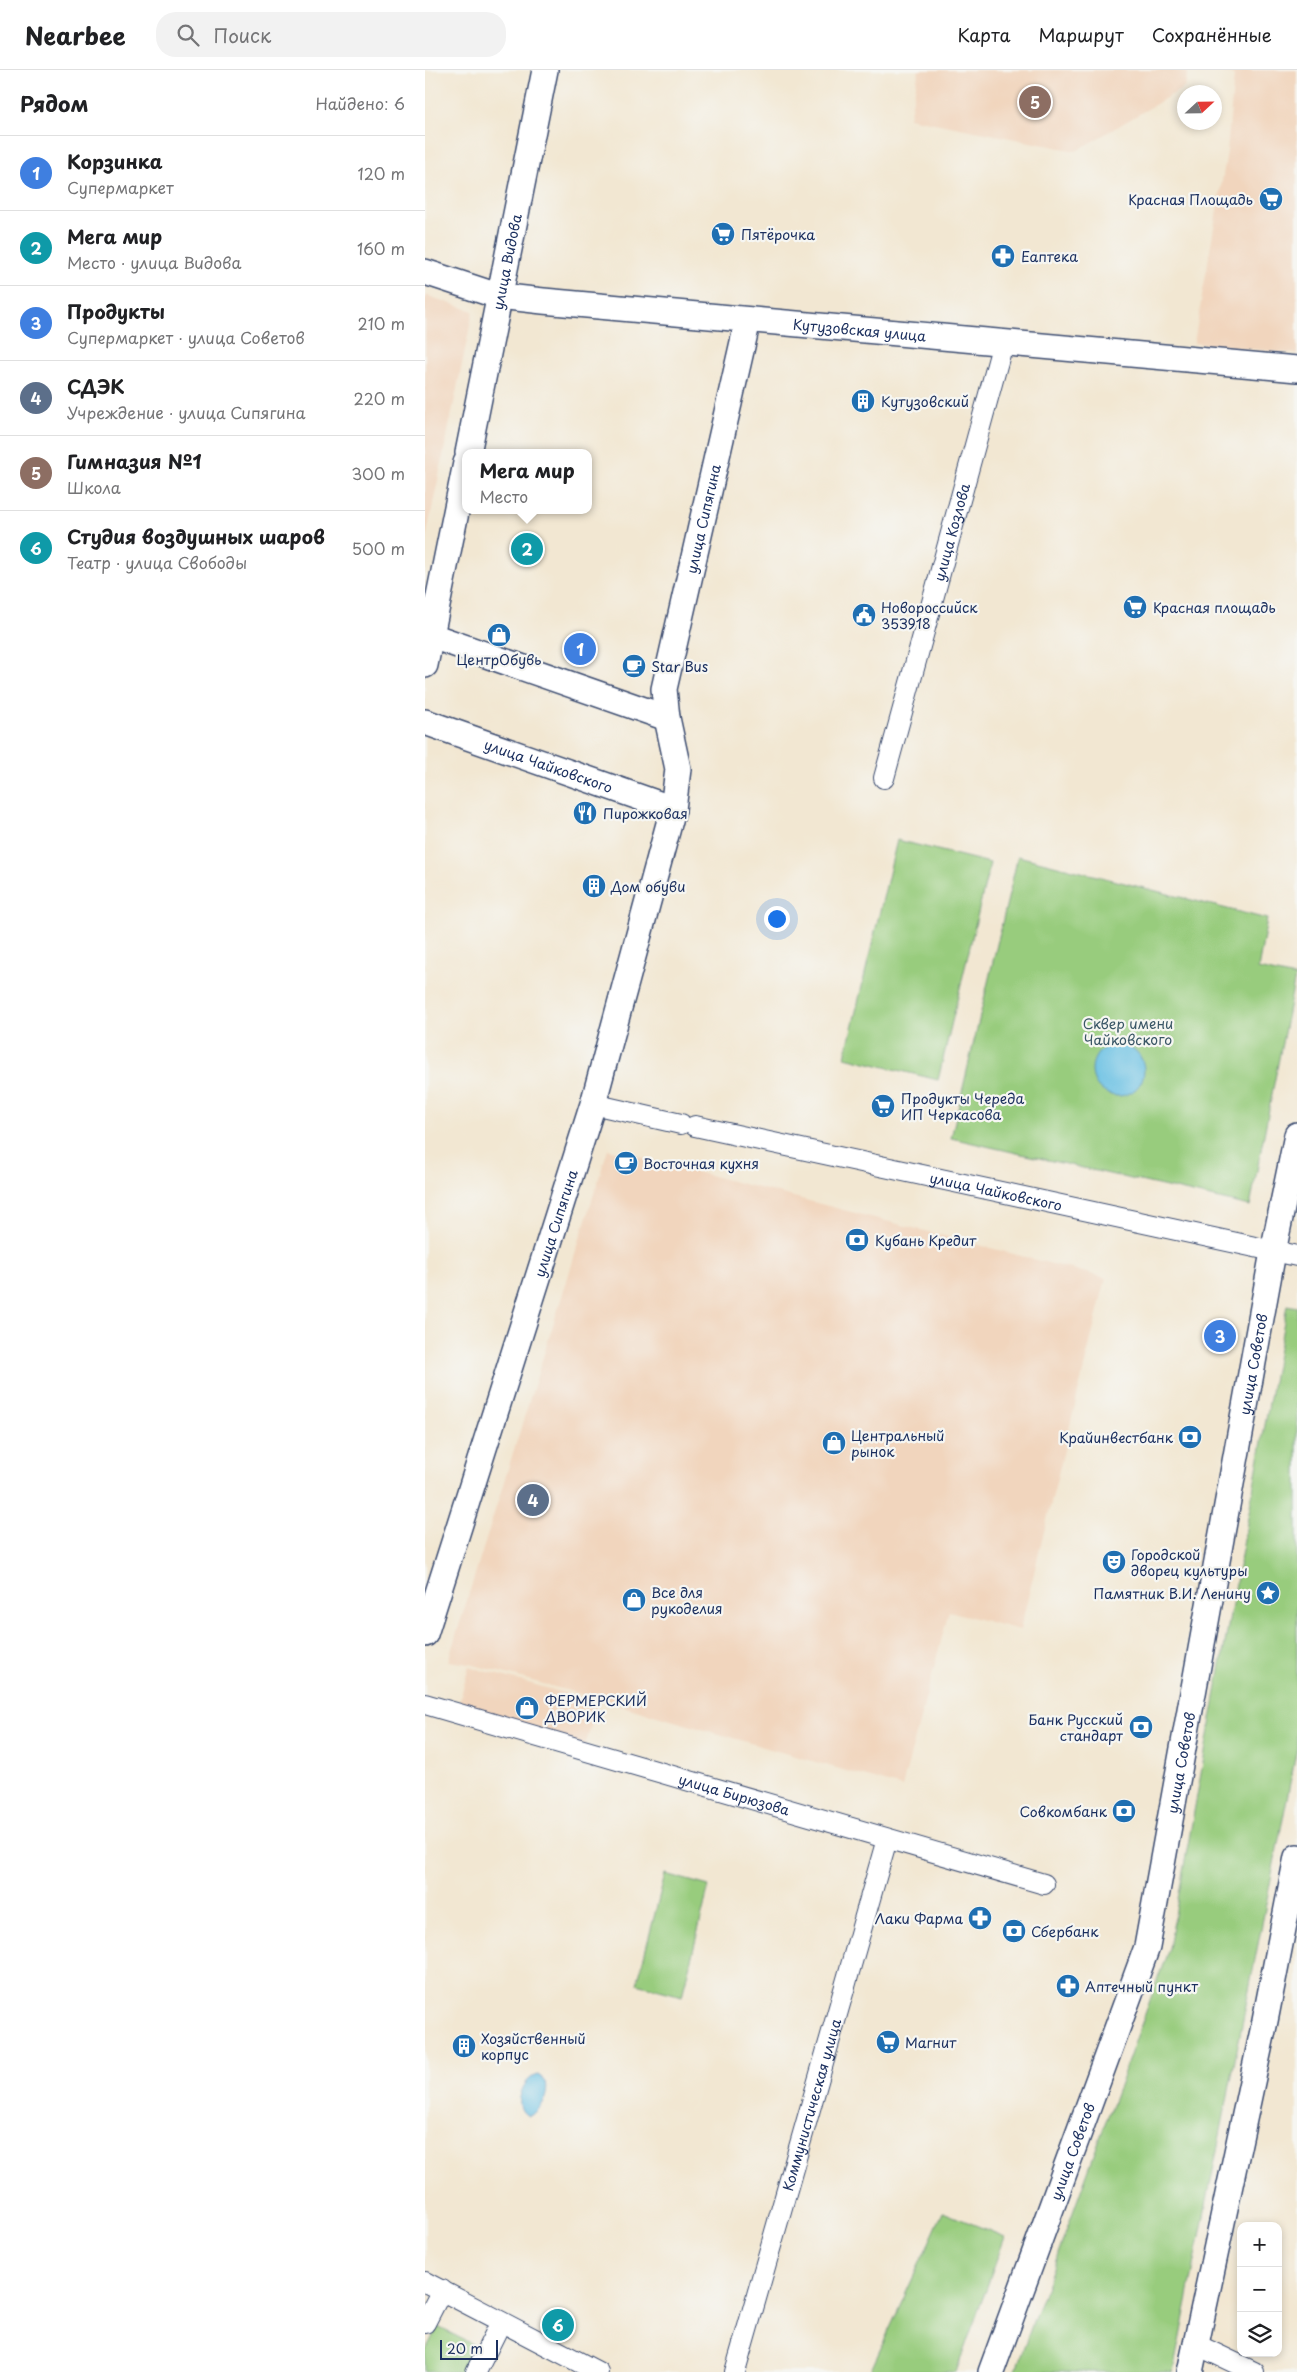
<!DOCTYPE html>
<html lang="ru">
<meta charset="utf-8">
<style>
:root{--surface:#fff;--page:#f2f2f2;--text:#202124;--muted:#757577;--line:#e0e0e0;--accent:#b45309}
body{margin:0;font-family:"Playpen Sans",sans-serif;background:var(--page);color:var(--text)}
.controls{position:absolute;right:15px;bottom:15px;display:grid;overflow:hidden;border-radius:10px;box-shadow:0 2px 8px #0003}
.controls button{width:45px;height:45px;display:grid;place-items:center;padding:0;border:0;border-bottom:1px solid var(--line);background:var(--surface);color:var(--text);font:25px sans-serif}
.compass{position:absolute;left:752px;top:15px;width:45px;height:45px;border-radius:50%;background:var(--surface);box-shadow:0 2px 8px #0003;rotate:68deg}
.scale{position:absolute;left:15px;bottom:12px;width:58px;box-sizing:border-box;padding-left:5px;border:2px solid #1b2f5e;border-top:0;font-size:14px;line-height:18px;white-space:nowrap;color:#1b2f5e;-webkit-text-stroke:4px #f6f6f2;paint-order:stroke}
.you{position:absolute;left:351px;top:848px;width:18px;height:18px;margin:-12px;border:4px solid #fff;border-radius:50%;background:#1a73e8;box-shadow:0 0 0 8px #1a73e833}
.badge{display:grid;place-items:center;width:32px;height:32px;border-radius:50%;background:var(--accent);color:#fff;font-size:16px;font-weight:700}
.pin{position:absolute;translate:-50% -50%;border:2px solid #fff;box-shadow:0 1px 5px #0006}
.popup{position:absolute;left:37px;top:379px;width:130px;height:65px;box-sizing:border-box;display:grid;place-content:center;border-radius:10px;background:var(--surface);filter:drop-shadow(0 1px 4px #0005);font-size:16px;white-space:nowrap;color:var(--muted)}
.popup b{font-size:19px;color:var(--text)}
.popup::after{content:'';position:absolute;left:50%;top:100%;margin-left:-10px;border:10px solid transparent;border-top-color:var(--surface)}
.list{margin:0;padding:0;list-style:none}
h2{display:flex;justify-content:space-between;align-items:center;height:65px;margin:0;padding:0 20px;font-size:21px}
h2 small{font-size:16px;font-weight:400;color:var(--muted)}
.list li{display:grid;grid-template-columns:32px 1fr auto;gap:15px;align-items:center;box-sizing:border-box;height:75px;padding:0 20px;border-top:1px solid var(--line)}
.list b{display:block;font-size:19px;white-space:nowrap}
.list p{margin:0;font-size:16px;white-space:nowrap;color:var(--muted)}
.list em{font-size:16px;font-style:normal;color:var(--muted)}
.icon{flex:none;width:28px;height:28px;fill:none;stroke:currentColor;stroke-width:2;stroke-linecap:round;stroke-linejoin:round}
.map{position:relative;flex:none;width:872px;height:2302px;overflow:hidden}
header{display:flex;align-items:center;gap:30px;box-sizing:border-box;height:70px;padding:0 25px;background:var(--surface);border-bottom:1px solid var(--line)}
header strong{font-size:24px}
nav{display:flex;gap:28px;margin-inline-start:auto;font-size:18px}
.search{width:350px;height:45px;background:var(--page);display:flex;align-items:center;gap:12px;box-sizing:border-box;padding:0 18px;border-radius:20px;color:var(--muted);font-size:19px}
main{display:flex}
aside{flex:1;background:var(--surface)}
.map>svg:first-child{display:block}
</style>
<header>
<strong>Nearbee</strong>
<div class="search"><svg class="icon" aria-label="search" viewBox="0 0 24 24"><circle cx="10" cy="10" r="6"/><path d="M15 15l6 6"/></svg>Поиск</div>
<nav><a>Карта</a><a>Маршрут</a><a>Сохранённые</a></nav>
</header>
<main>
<aside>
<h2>Рядом<small>Найдено: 6</small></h2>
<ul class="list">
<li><span class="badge" style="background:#3f7fe0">1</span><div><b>Корзинка</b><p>Супермаркет</p></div><em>120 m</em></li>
<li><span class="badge" style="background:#0f9aa8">2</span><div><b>Мега мир</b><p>Место · улица Видова</p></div><em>160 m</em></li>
<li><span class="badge" style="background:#3f7fe0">3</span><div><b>Продукты</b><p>Супермаркет · улица Советов</p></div><em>210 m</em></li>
<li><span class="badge" style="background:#5c6f8a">4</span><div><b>СДЭК</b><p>Учреждение · улица Сипягина</p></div><em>220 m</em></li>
<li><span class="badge" style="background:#8d6e63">5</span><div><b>Гимназия №1</b><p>Школа</p></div><em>300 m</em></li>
<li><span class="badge" style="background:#0f9aa8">6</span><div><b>Студия воздушных шаров</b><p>Театр · улица Свободы</p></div><em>500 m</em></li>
</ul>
</aside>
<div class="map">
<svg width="872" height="2302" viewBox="0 0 872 2302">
<rect width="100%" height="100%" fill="#f6f6f2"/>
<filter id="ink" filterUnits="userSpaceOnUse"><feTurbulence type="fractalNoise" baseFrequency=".02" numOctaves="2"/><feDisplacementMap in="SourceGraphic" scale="10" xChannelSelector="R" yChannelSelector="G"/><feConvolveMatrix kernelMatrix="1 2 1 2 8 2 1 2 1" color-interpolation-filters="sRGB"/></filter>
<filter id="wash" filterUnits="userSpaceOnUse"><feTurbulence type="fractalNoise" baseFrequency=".0096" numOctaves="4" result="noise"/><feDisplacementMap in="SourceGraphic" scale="20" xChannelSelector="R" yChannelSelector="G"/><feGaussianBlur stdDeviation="1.12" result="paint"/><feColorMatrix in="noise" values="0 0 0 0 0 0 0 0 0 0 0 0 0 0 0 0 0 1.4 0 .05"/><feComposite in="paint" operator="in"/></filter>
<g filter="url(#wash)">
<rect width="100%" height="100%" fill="#f2e7d2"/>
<!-- built -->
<path fill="#f1d5bd" d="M494,0H763L760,17L651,81L484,48Z
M786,0H872V284L769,273L802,82L809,5Z
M0,225L48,241L1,468H0Z
M183,1079L681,1208L595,1560L524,1541L477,1717L173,1629L45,1594L23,1591Z
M44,1597L173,1632L159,1680L31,1643Z"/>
<!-- green -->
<path fill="#98cc7d" stroke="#5a7e6e" d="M472,770L565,793L513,1010L420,987Z
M593,786L842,849L833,899L870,907L825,1136L526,1068Z
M862,1235L872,1237V1678L748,2302H590L744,1878Z
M240,1804L284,1816L257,1926L212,1914Z
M518,2142L580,2167L531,2302H445Z
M13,2257L55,2278L43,2302H0V2281Z"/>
<!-- water -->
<path fill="#66bfe3" stroke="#4077a0" d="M667 1000a26 26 0 1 1 52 0a26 26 0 1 1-52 0Z
M113,2005L121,2011C124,2025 117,2041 104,2046C86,2040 97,2007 113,2005Z"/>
</g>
<g filter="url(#ink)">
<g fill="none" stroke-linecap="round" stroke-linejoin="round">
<!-- minor casing -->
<g stroke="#3b4b6f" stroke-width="22">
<g id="minor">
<path id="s1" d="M459,708L578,273"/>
<path d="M168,1034L256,1054"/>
<path id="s2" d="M270,1056L872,1186"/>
<path id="s3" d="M0,1634L619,1814"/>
<path d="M0,2212L173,2302"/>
<path d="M0,2253L17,2220"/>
<path d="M770,2274L829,2302"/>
<path d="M51,2302L76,2252"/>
<path id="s4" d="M310,2302L462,1769"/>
</g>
</g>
<!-- tertiary casing -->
<g stroke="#3b4b6f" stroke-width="28">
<g id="tertiary">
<path id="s5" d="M0,202L73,226L118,231L872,299"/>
<path id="s6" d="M43,383L120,0"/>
<path d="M7,566L242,648"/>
<path d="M0,595L41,393"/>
<path id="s7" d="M0,652L248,739"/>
<path id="s8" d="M0,1564L168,1034L248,739L253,699L242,648L239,619L323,250"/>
<path id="s9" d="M566,2302L722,1877L848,1182L872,1065"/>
<path d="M765,2302L840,1951L872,1787"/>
</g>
</g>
<!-- minor -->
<use href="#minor" stroke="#fff" stroke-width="20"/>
<!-- tertiary -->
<use href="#tertiary" stroke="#fff" stroke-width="25"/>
</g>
</g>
<!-- icons -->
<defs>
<g id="supermarket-disc" transform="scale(1.25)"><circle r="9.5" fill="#1f6fb2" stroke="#f6f6f2"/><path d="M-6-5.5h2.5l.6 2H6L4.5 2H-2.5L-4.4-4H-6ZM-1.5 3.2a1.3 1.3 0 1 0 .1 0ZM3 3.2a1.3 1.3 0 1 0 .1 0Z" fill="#fff"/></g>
<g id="pharmacy-disc" transform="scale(1.25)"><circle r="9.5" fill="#1f6fb2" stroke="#f6f6f2"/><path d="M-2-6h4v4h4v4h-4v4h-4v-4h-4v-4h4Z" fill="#fff"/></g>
<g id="building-disc" transform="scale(1.25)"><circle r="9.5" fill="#1f6fb2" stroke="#f6f6f2"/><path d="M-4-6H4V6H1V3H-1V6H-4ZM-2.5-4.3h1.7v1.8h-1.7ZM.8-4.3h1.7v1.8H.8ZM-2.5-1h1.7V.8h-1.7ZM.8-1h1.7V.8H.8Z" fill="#fff"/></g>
<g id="civic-disc" transform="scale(1.25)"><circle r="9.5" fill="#1f6fb2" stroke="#f6f6f2"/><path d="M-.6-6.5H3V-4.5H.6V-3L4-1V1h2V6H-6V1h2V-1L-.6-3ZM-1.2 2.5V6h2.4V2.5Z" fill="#fff"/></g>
<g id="shop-disc" transform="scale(1.25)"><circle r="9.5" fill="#1f6fb2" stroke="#f6f6f2"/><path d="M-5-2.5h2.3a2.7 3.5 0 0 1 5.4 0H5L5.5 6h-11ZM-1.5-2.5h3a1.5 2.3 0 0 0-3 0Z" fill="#fff"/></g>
<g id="cafe-disc" transform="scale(1.25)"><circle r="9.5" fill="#1f6fb2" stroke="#f6f6f2"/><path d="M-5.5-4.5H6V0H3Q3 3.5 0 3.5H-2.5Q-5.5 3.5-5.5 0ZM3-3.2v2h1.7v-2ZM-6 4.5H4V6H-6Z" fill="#fff"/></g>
<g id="restaurant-disc" transform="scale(1.25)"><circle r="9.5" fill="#1f6fb2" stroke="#f6f6f2"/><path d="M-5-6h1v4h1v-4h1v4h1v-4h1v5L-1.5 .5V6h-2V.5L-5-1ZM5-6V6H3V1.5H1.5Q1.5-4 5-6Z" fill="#fff"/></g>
<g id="bank-disc" transform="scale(1.25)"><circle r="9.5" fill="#1f6fb2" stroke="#f6f6f2"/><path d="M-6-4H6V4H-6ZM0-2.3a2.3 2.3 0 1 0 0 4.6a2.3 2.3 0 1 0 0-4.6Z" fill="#fff"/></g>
<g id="theatre-disc" transform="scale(1.25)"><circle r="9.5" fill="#1f6fb2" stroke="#f6f6f2"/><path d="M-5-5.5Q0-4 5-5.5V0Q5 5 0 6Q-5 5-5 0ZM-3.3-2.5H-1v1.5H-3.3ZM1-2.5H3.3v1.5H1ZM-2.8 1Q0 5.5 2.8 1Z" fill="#fff"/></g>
<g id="sight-disc" transform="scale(1.25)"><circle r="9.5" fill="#1f6fb2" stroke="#f6f6f2"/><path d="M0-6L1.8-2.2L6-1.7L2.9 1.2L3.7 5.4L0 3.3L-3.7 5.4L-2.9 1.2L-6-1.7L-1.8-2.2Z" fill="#fff"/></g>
</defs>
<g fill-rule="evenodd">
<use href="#supermarket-disc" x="846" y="129"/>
<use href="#supermarket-disc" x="298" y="164"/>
<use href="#pharmacy-disc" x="578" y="186"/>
<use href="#building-disc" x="438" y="331"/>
<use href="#supermarket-disc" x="710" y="537"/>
<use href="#civic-disc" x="439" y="545"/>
<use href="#shop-disc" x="74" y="565"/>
<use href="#cafe-disc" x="209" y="596"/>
<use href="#restaurant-disc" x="160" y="743"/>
<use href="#building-disc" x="169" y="816"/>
<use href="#supermarket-disc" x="458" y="1036"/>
<use href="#cafe-disc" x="201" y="1093"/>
<use href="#bank-disc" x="432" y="1170"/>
<use href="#bank-disc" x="765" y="1367"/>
<use href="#shop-disc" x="409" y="1373"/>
<use href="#theatre-disc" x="689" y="1492"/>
<use href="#sight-disc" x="843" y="1523"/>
<use href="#shop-disc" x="209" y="1530"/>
<use href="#shop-disc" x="102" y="1638"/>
<use href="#bank-disc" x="716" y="1657"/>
<use href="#bank-disc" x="699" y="1741"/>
<use href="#pharmacy-disc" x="555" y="1848"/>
<use href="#bank-disc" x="589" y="1861"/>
<use href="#pharmacy-disc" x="643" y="1916"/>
<use href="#supermarket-disc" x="463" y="1972"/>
<use href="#building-disc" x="39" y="1976"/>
</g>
<g text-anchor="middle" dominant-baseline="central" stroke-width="4.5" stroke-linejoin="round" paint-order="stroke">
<!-- poi labels -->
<g font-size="14" fill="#1b2f5e" stroke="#f6f6f2" text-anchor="start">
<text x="828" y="129" text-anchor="end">Красная Площадь</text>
<text x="316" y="164">Пятёрочка</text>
<text x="596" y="186">Еаптека</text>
<text x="456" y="331">Кутузовский</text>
<text x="456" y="537">Новороссийск<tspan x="456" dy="16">353918</tspan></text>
<text x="728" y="537">Красная площадь</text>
<text x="74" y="589" text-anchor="middle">ЦентрОбувь</text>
<text x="226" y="596">Star Bus</text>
<text x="178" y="743">Пирожковая</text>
<text x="186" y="816">Дом обуви</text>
<text x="476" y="1028">Продукты Череда<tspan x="476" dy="16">ИП Черкасова</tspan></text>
<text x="218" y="1093">Восточная кухня</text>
<text x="450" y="1170">Кубань Кредит</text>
<text x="426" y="1365">Центральный<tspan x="426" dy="16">рынок</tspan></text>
<text x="748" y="1367" text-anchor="end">Крайинвестбанк</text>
<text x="706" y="1484">Городской<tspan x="706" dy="16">дворец культуры</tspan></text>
<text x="226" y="1522">Все для<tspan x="226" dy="16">рукоделия</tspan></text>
<text x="826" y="1523" text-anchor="end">Памятник В.И. Ленину</text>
<text x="120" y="1630">ФЕРМЕРСКИЙ<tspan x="120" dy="16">ДВОРИК</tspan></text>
<text x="698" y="1649" text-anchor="end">Банк Русский<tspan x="698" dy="16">стандарт</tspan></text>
<text x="682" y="1741" text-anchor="end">Совкомбанк</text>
<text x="538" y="1848" text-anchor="end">Лаки Фарма</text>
<text x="606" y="1861">Сбербанк</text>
<text x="660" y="1916">Аптечный пункт</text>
<text x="56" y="1968">Хозяйственный<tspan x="56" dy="16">корпус</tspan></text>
<text x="480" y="1972">Магнит</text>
</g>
<!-- street labels -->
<g font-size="14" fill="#1b2f5e" stroke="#f6f6f2">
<text stroke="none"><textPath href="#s6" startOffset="195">улица Видова</textPath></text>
<text stroke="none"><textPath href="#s5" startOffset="440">Кутузовская улица</textPath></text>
<text stroke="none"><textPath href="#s8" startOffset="1158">улица Сипягина</textPath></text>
<text stroke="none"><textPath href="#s1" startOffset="255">улица Козлова</textPath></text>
<text stroke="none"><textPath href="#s7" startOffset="131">улица Чайковского</textPath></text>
<text stroke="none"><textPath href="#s2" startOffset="308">улица Чайковского</textPath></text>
<text stroke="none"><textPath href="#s8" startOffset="431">улица Сипягина</textPath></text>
<text stroke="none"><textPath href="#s9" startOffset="1045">улица Советов</textPath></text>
<text stroke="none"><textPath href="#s9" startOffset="640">улица Советов</textPath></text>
<text stroke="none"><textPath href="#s3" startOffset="322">улица Бирюзова</textPath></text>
<text stroke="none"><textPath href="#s4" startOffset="278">Коммунистическая улица</textPath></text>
<text stroke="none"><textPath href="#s9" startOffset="235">улица Советов</textPath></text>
</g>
<!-- park labels -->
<g font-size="14" fill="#3a5666" stroke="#f6f6f2">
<text x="703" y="953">Сквер имени<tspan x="703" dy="16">Чайковского</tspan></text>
</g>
</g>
</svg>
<div class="controls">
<button>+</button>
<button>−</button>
<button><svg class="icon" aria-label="layers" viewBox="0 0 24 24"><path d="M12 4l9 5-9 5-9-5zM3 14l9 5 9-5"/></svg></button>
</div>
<svg class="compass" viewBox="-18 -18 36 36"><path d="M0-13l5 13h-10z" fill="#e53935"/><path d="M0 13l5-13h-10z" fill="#757577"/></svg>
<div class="scale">20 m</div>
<div class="you"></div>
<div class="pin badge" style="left:155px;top:579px;background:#3f7fe0">1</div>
<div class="pin badge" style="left:102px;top:479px;background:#0f9aa8">2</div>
<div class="popup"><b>Мега мир</b>Место</div>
<div class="pin badge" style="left:795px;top:1266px;background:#3f7fe0">3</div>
<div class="pin badge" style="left:108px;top:1430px;background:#5c6f8a">4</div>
<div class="pin badge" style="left:610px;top:32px;background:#8d6e63">5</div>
<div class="pin badge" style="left:133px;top:2255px;background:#0f9aa8">6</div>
</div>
</main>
